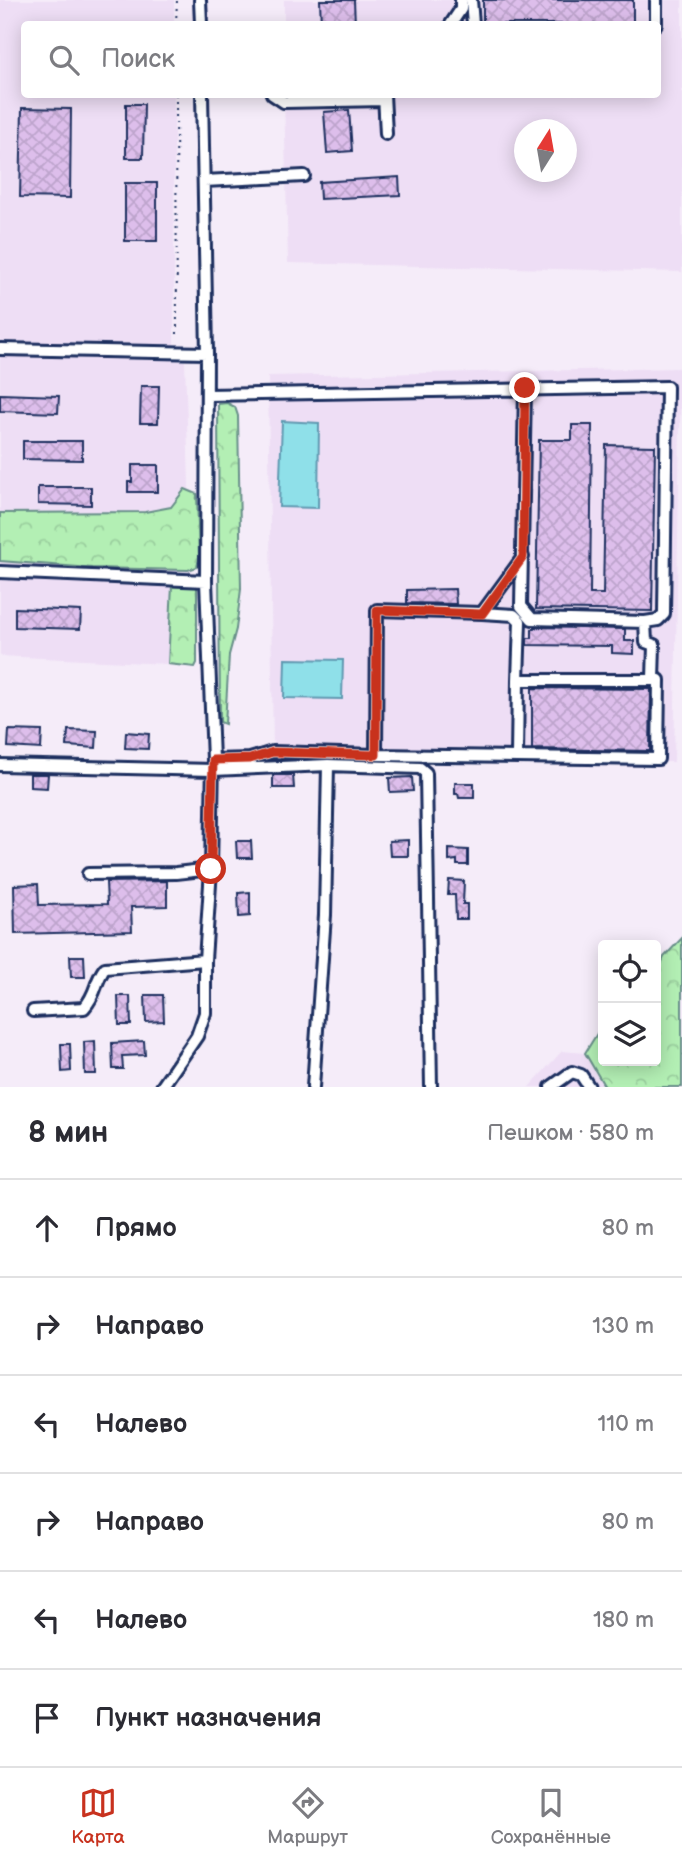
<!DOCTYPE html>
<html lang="ru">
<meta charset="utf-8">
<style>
:root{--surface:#fff;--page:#f2f2f3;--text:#2b2b33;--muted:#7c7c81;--line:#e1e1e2;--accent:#c8321e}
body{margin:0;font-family:"Balsamiq Sans",sans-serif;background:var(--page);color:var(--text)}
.controls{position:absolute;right:21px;bottom:21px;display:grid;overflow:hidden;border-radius:7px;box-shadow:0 4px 18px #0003}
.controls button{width:63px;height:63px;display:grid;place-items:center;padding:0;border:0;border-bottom:2px solid var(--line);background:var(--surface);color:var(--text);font:35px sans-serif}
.compass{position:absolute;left:514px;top:119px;width:63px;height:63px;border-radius:50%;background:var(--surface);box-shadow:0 4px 18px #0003;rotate:11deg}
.stop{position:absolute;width:21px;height:21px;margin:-16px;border:5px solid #c8321e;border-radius:50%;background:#fff}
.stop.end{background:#c8321e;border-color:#fff;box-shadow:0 2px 7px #0008}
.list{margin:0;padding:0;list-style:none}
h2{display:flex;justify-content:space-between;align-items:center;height:91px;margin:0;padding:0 28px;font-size:30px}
h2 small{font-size:23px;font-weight:400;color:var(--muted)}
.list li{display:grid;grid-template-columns:46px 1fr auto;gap:21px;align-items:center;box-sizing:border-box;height:98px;padding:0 28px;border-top:2px solid var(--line)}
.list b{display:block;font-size:26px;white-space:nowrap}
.list em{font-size:23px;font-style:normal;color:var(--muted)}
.icon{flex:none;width:38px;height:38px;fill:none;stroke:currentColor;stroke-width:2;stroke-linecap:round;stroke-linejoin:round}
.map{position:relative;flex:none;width:682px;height:1087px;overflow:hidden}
.search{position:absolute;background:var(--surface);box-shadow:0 4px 18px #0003;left:21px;right:21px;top:21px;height:77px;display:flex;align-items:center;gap:18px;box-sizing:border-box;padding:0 24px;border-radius:7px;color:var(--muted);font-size:26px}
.sheet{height:679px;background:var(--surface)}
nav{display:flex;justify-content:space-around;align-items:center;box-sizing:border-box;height:98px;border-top:2px solid var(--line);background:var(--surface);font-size:19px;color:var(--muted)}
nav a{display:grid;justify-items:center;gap:4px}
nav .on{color:var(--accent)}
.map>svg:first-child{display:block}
</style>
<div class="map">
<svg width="682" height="1087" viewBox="0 0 682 1087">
<defs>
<pattern id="forest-crowns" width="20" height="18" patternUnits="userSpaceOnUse" patternTransform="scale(1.75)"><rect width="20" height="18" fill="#b3efb4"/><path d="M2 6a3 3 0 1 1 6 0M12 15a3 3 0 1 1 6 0" fill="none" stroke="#99cd9d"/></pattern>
<pattern id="building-cross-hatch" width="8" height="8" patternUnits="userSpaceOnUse" patternTransform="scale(1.75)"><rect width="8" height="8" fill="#ddbeeb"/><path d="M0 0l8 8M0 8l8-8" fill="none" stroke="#bda4cc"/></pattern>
</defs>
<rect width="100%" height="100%" fill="#f5ecf9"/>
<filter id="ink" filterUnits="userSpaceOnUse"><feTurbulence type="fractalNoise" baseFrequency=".0143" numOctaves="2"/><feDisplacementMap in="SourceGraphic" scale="14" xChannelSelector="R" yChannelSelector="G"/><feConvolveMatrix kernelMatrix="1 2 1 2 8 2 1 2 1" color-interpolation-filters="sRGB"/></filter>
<g filter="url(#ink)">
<!-- built -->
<path fill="#eedef5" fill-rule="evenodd" d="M0,0H174V24H24V94L174,95V360L185,361L192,576L171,574L168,664L0,656Z
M284,0H682V272L288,263L284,95L658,94V24H284ZM524,130H566V172H524Z
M681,368L674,762L275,761L273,752L268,376Z
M562,1051L585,1053L605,1087H529Z"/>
<!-- forest -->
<path fill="url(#forest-crowns)" stroke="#678f89" stroke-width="2" d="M227,403L235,407L238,416L241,589L236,629L229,655L225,724L220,722L218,404Z
M185,489L197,494L199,558L197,567L188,570L92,568L0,561V513L145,512L171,507Z
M172,585L197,586V663L195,667L168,664Z
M682,938V1087H605L585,1053L603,1024V1061H656V976L664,957Z"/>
<!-- water -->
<path fill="#8fe0e9" stroke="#6199b1" stroke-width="2" d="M282,421L319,423L318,508L279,507Z
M285,659L343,660L342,699L284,698Z"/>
<!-- building -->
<path fill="url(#building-cross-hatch)" stroke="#1b2f5e" stroke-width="2" d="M320,0H354L355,24H321Z
M483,0H633V24H483Z
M126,104H144L143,158H126Z
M22,108L71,109L70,198L20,197Z
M349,110L352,151L327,153L324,112Z
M399,177L400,195L320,199L319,182Z
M125,183H157V241H125Z
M141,386H159L158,423H140Z
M0,394L59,396L58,413L0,411Z
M572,425H592L590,594H603L606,445L655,446L652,611L536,609L539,440H572Z
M23,441H82V460L23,459Z
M132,465H158V492H128V482H132Z
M38,487H91V505L38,504Z
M455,589L456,604L407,603V590Z
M15,608L81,611L80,629L15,627Z
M536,627L625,629V641H634V654L612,653V646L527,645V638H532V629H535Z
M532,688L651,689L650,751L532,749Z
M9,730L42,731L41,749L8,747Z
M68,730L97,731L96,748L67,746Z
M126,732L149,734L148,749L125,748Z
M30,774H48L47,788L30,787Z
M273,775H293L294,788H273Z
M412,777L413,791L390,792L389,778Z
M455,783H474V798H459L458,794H455Z
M408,840V856H390L389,841Z
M236,841H251L252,858H237Z
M449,849L468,850V865H457V860L449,861Z
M449,880L464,881L463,904H467V919H456L455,895H448Z
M167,881V906L131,907L132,931L15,934L14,885L38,884L39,905L107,904L106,882Z
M250,892V916L239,917L238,893Z
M70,956H84L85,977H71Z
M145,995H163L164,1021L146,1022Z
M118,996H130L131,1025H119Z
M95,1041L96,1074H85L84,1042Z
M144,1041L145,1055L122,1056L123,1069H113L112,1043Z
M61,1044H70L71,1071L62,1072Z"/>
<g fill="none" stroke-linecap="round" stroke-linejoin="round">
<!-- minor casing -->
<g stroke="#1b2f5e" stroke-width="16">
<path id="minor" d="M200,0L201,24
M471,0L473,24
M656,0V24
M451,24L461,9V0
M272,94L284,102L384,100
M384,94L386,134
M204,181L304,176
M0,349L207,353
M207,395L667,387L664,614L658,620L645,622L532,619L521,606L525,388
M0,572L206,581
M482,613L514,615L520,621L518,680
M645,622L646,642L654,645L653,679
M517,757L518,680H659L658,759L376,755L377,610L482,613L523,557
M213,760L250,759L273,752L376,755
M0,765L213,770L328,765L420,768L426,773L431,1087
M88,874L176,873L211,869
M33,1011L84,1008C98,992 94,982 105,968L205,960
M162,1087L197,1036L205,1013V960L211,869L213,760L206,581L207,353L202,94
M313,1087L325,915L328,765
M551,1087L572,1072L581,1075L589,1087"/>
</g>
<!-- path -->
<path stroke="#1b2f5e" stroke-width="2" stroke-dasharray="2 5" stroke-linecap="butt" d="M176,24L177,0
M176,94L177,336"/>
<!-- minor -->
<use href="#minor" stroke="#fff" stroke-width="10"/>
</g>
</g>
<g fill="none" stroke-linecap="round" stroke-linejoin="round" filter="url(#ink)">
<!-- route -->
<path stroke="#c8321e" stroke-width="9" d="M211,869L213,760L250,759L273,752L376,755L377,610L482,614L523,557L525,388"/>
</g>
</svg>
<div class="controls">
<button><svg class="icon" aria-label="locate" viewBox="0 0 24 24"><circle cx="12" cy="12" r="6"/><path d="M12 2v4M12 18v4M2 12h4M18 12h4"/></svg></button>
<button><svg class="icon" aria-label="layers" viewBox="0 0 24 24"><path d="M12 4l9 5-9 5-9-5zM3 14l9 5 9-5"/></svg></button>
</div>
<svg class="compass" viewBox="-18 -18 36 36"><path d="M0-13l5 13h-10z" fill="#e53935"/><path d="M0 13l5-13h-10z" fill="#7c7c81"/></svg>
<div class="stop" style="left:211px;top:869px"></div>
<div class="stop end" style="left:525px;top:388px"></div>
<div class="search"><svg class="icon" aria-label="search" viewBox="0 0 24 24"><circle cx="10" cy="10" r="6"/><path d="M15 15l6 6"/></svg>Поиск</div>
</div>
<section class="sheet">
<h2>8 мин<small>Пешком · 580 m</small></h2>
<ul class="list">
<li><svg class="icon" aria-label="ahead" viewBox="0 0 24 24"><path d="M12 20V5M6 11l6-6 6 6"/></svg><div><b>Прямо</b></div><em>80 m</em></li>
<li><svg class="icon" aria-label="right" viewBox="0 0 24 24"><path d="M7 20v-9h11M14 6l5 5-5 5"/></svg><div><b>Направо</b></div><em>130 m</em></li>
<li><svg class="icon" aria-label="left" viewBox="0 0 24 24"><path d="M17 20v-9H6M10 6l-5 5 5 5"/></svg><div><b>Налево</b></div><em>110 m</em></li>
<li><svg class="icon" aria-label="right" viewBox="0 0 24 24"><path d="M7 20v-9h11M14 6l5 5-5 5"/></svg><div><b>Направо</b></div><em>80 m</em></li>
<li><svg class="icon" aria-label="left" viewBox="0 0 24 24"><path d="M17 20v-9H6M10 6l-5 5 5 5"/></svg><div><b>Налево</b></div><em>180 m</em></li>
<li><svg class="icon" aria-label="arrive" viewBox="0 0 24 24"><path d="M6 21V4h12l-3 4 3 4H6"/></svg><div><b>Пункт назначения</b></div></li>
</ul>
</section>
<nav>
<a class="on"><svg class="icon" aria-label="map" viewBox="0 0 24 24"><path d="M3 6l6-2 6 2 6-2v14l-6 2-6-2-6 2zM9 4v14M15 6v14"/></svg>Карта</a>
<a><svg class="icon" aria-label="directions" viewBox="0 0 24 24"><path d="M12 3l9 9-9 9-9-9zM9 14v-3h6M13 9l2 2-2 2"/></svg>Маршрут</a>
<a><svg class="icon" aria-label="saved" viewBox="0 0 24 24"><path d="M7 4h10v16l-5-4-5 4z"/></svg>Сохранённые</a>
</nav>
